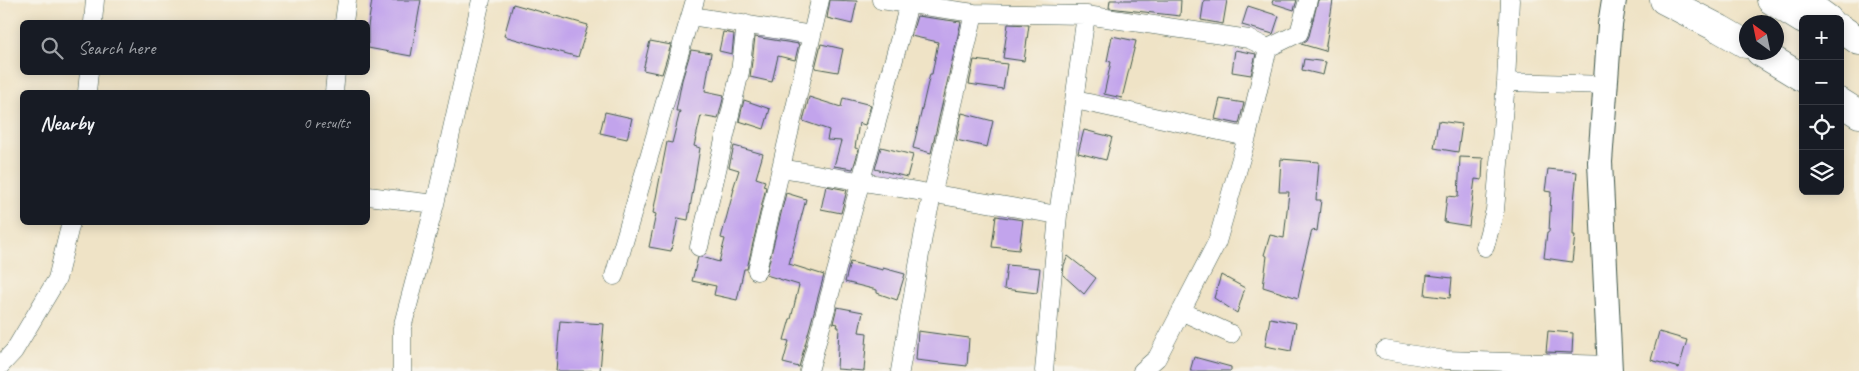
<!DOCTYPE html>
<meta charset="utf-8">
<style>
:root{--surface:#171b24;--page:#20242c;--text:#f1f3f6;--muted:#9ea1a6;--line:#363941}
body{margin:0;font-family:Caveat,sans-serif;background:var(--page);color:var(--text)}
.controls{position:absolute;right:15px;top:15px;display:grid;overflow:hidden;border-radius:8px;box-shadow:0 2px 12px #0003}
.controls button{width:45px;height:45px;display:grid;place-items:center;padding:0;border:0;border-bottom:1px solid var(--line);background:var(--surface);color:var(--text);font:25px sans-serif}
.compass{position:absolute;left:1739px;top:15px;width:45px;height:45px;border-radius:50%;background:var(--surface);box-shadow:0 2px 12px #0003;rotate:327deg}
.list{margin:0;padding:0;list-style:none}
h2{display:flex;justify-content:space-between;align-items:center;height:65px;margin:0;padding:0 20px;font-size:21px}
h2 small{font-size:16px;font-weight:400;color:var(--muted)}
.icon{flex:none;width:28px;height:28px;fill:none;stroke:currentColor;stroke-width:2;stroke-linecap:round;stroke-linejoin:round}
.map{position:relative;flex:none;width:1859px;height:371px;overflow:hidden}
.search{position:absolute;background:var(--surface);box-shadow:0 2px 12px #0003;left:20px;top:20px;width:350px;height:55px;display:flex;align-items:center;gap:12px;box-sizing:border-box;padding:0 18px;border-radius:8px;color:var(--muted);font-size:19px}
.panel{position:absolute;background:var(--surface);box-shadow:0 2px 12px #0003;left:20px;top:90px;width:350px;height:135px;border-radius:8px}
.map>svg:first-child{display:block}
</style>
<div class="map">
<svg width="1859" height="371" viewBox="0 0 1859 371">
<rect width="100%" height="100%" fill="#f7f3e8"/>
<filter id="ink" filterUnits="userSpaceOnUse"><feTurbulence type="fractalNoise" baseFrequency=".02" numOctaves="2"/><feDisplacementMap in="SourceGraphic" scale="10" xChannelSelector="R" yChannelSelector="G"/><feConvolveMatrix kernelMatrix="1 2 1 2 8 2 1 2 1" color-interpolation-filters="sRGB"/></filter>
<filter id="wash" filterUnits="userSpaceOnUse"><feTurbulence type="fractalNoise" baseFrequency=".0096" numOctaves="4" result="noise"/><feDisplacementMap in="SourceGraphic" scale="20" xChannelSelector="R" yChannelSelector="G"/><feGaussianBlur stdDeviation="1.12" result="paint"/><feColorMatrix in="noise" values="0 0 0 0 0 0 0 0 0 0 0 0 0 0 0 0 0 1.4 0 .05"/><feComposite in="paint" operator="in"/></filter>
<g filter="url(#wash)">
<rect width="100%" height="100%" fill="#efe3c6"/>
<g id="blocks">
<!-- building -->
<path fill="#c2a4ec" d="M372,0H421L411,56L368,48V26Z
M830,0L857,1L852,24L827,18Z
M1110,0H1181L1180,16L1109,8Z
M1204,0H1227L1223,24L1201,20Z
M1273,0H1297L1294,10L1272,3Z
M1318,0H1333L1325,51L1301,44L1307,40L1309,36Z
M513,4L588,25L578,57L504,36Z
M1248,6L1279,16L1273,34L1242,25Z
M917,16L961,22L931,153L913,148L930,74H932L938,42L911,36Z
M1008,24L1029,25L1024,61L1003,58Z
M723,32L734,34L732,54L719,51Z
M1112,36L1136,41L1122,98L1104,94L1111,62L1107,61Z
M755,37L799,44L795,60L778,56L772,82L750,77Z
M650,41L671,45L662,74L643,70Z
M821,44L843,49L838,72L815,68Z
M691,50L711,53L705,91L724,95L718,119L701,116L694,146L700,148L688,220L678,218L671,251L649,247L656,214L653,213L667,142L672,143L680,111H676L682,80Z
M1235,50L1256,54L1251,75L1232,72Z
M1304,59L1326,62L1323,75L1302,70Z
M974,60L1007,64L1003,89L969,84Z
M809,97L841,107L843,98L871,105L865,125L859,123L855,148L859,149L853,169L834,166L841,141L827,140L829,130L803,121Z
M1220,99L1244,103L1239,124L1215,119Z
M744,100L770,109L764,129L739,121Z
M605,112L632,118L627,139L600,133Z
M962,113L993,121L987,147L956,140Z
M1438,121L1462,124L1458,152L1434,148Z
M1084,130L1112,137L1106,160L1078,153Z
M734,146L763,154L756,178L765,181L763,186L766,187L747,269H744L737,300L714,295L716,286L692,281L698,257H702L719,262L725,239L721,238L734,189H733L739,170L729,167Z
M881,147L913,155L907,177L875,169Z
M1460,157L1483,158L1482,180L1475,179L1469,226L1444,222L1447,196L1458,197Z
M1281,159L1319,162L1316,200H1321L1317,231L1312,230L1302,269H1304L1298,298L1263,287L1267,256L1264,255L1270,235L1284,238L1289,192H1279Z
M1548,169L1577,172L1574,201L1573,235H1575L1572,262L1544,258L1547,232H1549L1551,192L1545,191Z
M826,186L847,190L841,213L821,209Z
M786,193L806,199L789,264L824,275L799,367L783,363L789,341L784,340L790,319H791L799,285L766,275Z
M996,216L1023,220L1019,250L992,247Z
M1068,256L1096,278L1084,294L1063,275L1064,265Z
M850,262L883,270V268L905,274L897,300L877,293V290L845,282Z
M1007,265L1040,268L1037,293L1004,289Z
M1221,275L1245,288L1237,313L1214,298Z
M1427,275L1452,278L1450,298L1425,295Z
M837,307L863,312L859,332L867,333L864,371L837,369L839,327H837L838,324L833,323Z
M1270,318L1296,323L1291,351L1265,346Z
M560,321L604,324L600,371H556Z
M918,331L969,338L967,366L916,360Z
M1548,331L1573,333L1572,353L1546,352Z
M1659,332L1687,340L1679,368L1651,360Z
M1194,357L1231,367V371H1190Z"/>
</g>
</g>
<g filter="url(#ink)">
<use href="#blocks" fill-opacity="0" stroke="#3e564a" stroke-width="1"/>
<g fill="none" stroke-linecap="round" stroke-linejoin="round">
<!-- street casing -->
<g stroke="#3e564a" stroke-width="19">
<path id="street" d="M881,0L974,13L1086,15L1249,39L1268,48
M691,16L812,35
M93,22L95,0
M344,22L347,0
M1506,82L1606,85
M87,92L89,72
M334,92L336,72
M1075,100L1247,137
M781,168L1058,215
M368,196L435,204
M699,247L740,72L746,24
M1485,247L1495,210L1506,82L1510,0
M757,271L820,0
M614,276L695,0
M1181,311L1231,334
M1385,350L1445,360L1610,365
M0,366L14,351L57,279L71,222
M402,371V328L435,204L481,0
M809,371L909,4
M900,371L924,231L974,13
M1044,371L1058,215L1086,15
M1142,371L1157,358L1217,242L1247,137L1268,48L1299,33L1308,0"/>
</g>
<!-- secondary casing -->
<g stroke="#3e564a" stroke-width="26">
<path id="secondary" d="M1610,371L1600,162L1610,25L1614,0"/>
</g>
<!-- highway casing -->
<g stroke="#3e564a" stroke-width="29">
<path id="highway" d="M1664,0L1720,29L1746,44
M1771,0L1803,20
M1802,0L1828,19
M1840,28L1859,41
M1760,52L1803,78
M1840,102L1859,114"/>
</g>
<!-- street -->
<use href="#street" stroke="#fff" stroke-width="18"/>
<!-- secondary -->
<use href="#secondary" stroke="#fff" stroke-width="24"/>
<!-- highway -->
<use href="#highway" stroke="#fff" stroke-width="28"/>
</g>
</g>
</svg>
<div class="controls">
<button>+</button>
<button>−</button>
<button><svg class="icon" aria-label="locate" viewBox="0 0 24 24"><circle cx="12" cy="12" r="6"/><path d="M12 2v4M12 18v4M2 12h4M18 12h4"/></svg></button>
<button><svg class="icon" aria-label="layers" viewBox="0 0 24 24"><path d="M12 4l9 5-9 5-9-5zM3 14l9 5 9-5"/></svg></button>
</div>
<svg class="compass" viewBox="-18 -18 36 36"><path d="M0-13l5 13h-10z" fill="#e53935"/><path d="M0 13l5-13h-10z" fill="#9ea1a6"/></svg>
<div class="search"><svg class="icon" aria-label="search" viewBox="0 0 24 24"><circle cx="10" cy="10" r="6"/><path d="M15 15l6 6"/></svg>Search here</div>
<section class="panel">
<h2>Nearby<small>0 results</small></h2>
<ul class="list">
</ul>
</section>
</div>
